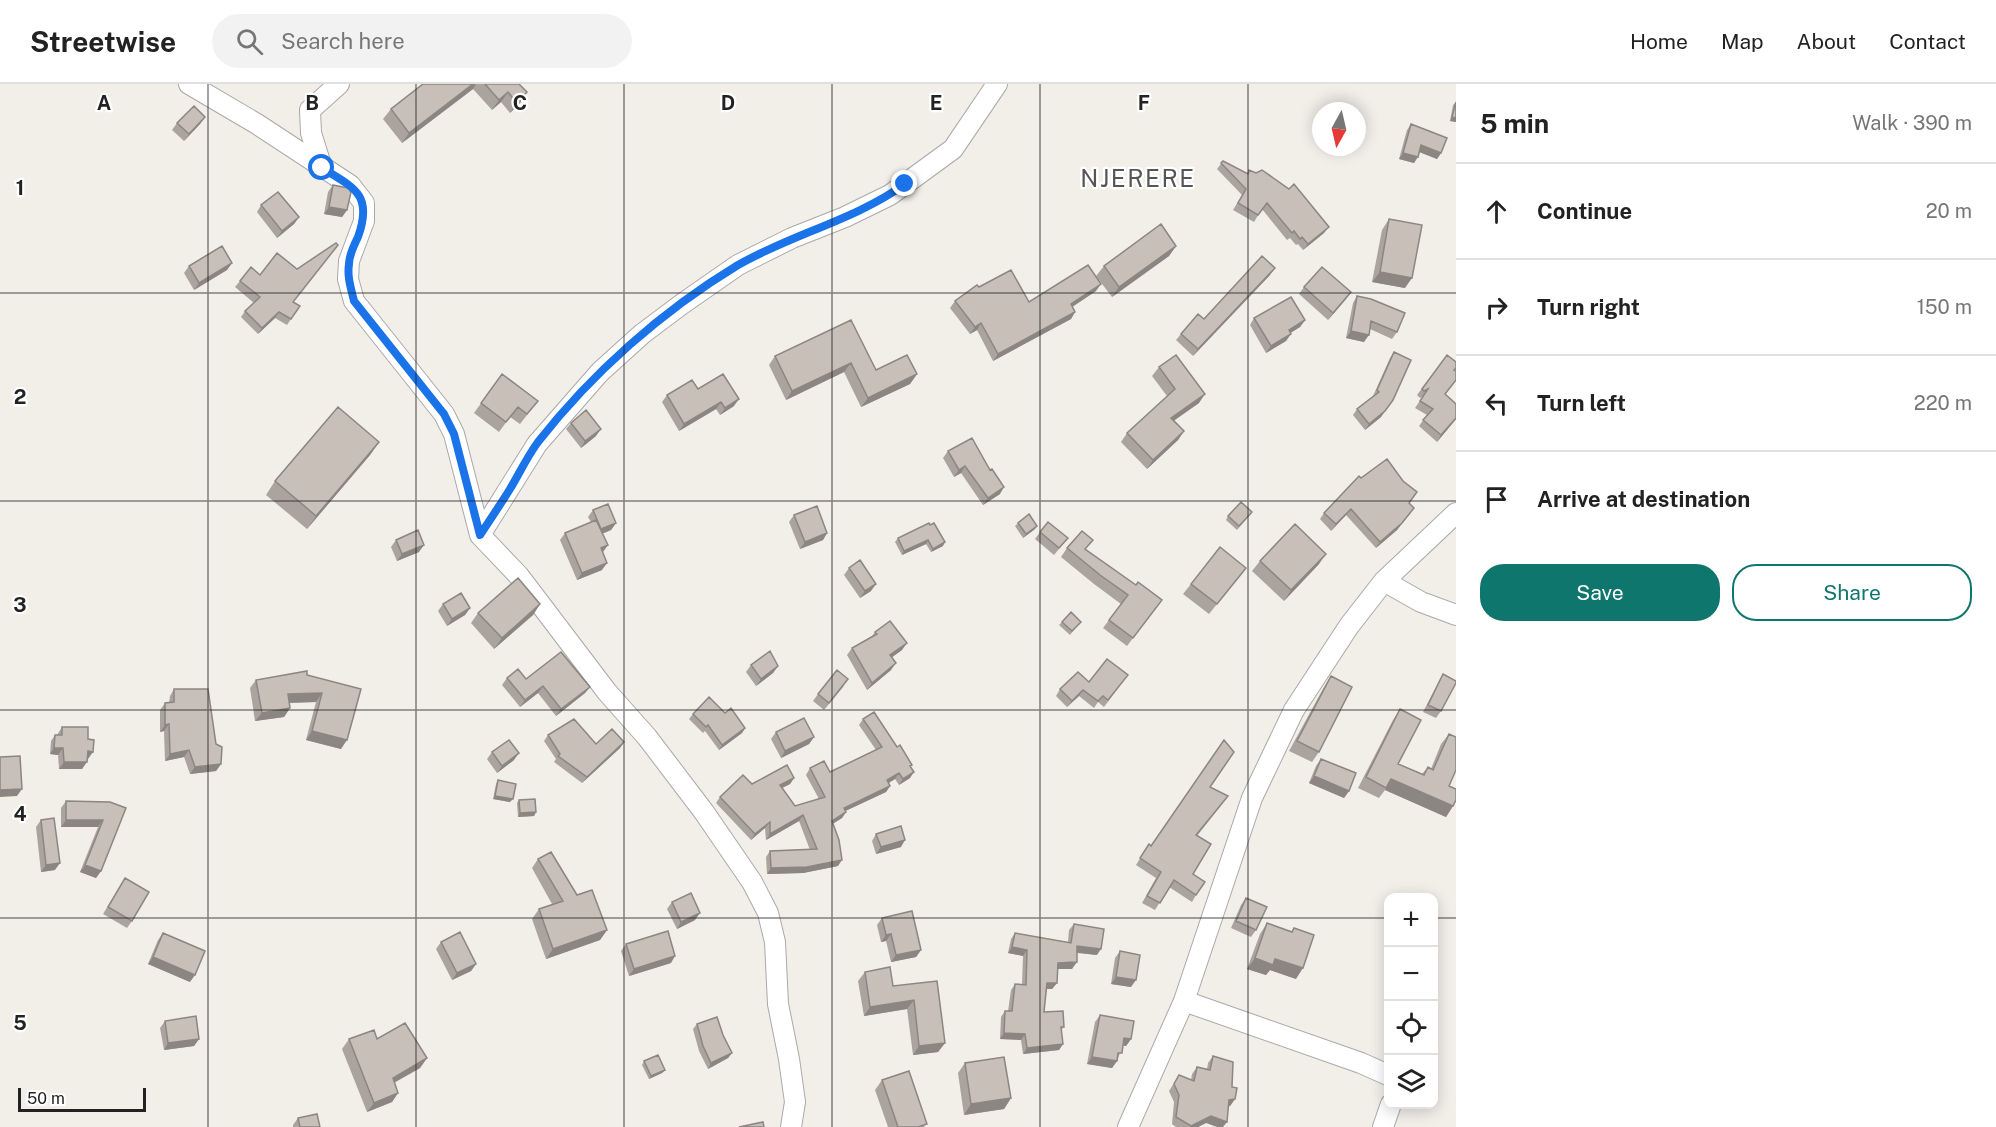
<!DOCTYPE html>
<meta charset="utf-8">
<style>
:root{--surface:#fff;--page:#f2f2f2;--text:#222;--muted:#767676;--line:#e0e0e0;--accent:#0f766e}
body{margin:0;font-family:"Public Sans",sans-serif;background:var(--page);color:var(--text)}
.controls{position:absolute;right:18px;bottom:18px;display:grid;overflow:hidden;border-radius:12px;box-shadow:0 3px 15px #0003}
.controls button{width:54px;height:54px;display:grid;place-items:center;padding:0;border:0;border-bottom:2px solid var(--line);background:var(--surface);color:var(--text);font:30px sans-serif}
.compass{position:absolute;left:1312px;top:18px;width:54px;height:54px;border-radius:50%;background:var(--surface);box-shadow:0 3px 15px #0003;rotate:188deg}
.scale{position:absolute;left:18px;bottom:15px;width:128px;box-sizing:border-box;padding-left:6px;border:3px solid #222;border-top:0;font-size:16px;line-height:21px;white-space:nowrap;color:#222;-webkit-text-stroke:4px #fff;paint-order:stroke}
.stop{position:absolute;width:18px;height:18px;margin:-14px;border:4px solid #1a73e8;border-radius:50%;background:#fff}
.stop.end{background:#1a73e8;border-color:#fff;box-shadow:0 2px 6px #0008}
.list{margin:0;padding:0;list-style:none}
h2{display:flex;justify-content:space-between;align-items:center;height:78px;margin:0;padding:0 24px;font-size:26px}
h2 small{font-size:20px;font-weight:400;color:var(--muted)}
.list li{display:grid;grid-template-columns:39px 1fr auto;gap:18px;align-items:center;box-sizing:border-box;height:96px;padding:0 24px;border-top:2px solid var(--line)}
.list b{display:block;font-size:22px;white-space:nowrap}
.list em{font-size:20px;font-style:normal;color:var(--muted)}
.actions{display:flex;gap:12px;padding:18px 24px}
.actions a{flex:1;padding:14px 0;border:2px solid var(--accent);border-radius:24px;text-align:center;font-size:21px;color:var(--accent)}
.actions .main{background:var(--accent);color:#fff}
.icon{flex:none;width:33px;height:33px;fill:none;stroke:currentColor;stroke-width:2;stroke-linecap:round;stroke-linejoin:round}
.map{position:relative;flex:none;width:1456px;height:1043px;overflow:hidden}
header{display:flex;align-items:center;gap:36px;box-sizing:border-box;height:84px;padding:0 30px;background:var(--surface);border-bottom:2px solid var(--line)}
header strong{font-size:28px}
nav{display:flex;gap:33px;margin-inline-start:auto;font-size:21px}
.search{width:420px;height:54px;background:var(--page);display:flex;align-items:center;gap:15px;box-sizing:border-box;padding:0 21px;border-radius:33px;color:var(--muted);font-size:22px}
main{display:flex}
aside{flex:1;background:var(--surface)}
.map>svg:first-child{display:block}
</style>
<header>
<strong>Streetwise</strong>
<div class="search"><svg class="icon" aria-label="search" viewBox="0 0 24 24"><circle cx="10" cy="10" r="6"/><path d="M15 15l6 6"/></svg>Search here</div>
<nav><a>Home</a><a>Map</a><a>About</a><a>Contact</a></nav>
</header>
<main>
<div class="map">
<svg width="1456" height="1043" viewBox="0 0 1456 1043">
<rect width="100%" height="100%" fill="#f2efe9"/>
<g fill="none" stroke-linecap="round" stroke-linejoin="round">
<!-- minor casing -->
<g stroke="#a9a9a9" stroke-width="22">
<path id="minor" d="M189,0L257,40L350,101L364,119V137L349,177L348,195L354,217L444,330L454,350L480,451
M322,84L311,49L310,26L339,0
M1384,497L1421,518L1456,531
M1184,917L1361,979L1388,991
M791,1043L795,1018L789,975L778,920L775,858L768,829L752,798L704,728L647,653L607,608L519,492L480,451L537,360L600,288L642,250L682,220L738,181L792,154L845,133L890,111L953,65L997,0
M1128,1043L1184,917L1252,714L1294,626L1349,542L1384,497L1456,429
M1383,1043L1391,1020"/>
</g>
<!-- minor -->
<use href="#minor" stroke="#fff" stroke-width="20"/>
</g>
<!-- wall -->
<path fill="#aba49e" d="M423,0H519L527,8L520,19L510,29L501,18L492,26L473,5L402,59L383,35L391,25Z
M1456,18V38L1450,37L1453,21Z
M205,33L200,40L184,57L172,46L177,39Z
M1411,40L1441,69L1437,75L1419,68L1414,79L1399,75L1407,46Z
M1223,77L1247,90L1249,86L1324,149L1303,166L1298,160L1296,161L1290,154L1287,156L1262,125L1254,138L1233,126L1242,111L1217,85Z
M333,101L347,126L342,133L324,130L328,108Z
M261,121L299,133L294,140L277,154L257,128Z
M1389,135L1405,204L1372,198L1382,146Z
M1176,162L1169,172L1112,213L1096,192L1104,182Z
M232,179L227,186L194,206L184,189L189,182Z
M1270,191L1193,272L1176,256L1181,250Z
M240,197L294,218L291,235L287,241L275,234L258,250L241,233L245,227L254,219L235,203Z
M979,203L1029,218L1096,207L1072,223L1075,228L1071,235L993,277L977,246L970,250L950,224L955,217Z
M1304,203L1346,215L1328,236L1299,210Z
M1357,212L1397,248L1392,255L1370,245L1364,258L1346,254L1353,219Z
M1254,234L1305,236L1300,243L1290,249L1286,257L1266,269L1250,241Z
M851,236L876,286L917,290L910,300L861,323L844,288L786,316L769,281L775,272Z
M1394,268L1381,333L1365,346L1353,331L1357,325L1373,312L1390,274Z
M1447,271L1456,278V286L1445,310L1456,320V335L1437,358L1419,342L1427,331L1415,324L1423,312L1420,314L1417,311Z
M1159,283L1199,319L1174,336L1184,347L1178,356L1147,385L1121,358L1127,349L1167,312L1152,292Z
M502,290L538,317L520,340L510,333L499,348L474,329Z
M698,305L734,322L720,331L716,325L679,347L662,318L667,311Z
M571,339L596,352L581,364L566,345Z
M379,358L370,371L307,445L266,411L275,397Z
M948,367L1000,410L983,421L961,389L954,393L943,374Z
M1361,394L1409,420L1414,424L1397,446L1376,464L1346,431L1331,447L1320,435L1324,429Z
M593,426L616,439L611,446L602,450V486L577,496L560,456L565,449L591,438L588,433Z
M794,431L827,449L823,456L800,465L789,438Z
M1250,431L1237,446L1226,436L1228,432Z
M1018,439L1035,445L1023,454L1015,442Z
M930,441L943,462L931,468L926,460L902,471L895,458L898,454Z
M1040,448L1068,454L1054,471L1035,455Z
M396,456L419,468L397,477L391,463Z
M1067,464L1086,466L1156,524L1127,562L1103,544L1121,520L1094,500L1061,473Z
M1260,477L1319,480L1284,517L1252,487Z
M849,484L871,507L860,514L844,491Z
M1238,494L1209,530L1183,510L1191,500Z
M443,520L470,524L465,531L447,542L438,527Z
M540,520L533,531L494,565L471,539L478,529Z
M1062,538L1078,541L1070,551L1059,541Z
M875,548L902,566L891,574V586L867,606L847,571L852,564L872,552Z
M751,581L778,582L773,589L756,602L746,588Z
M1443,590L1441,627L1436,634L1423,628L1439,597Z
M307,591L361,605L341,665L306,656L316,618L289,619L290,624L284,633L255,637L250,604L256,596Z
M1128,591L1104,623L1098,618L1094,624L1079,612L1067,623L1056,612L1060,605L1089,598Z
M1331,592L1319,668L1312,678L1289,667L1324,603Z
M507,594L526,595L590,603L585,609L556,632L538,609L520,623L502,601Z
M844,602L824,626L813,617L818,610Z
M174,605L216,660L221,680L216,687L190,690L184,673L165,677L164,647L160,648V626L165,619H169L170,612Z
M1400,625L1398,680L1422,690L1428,683L1431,685L1441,660L1449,650V702L1453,722L1446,733L1385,706L1379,714L1358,704L1393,636Z
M725,629L745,644L742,649L719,666L705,647L703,649L689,635L693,630Z
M863,635L911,683L910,694L899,701L895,695L889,699L890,702L886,708L845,727L846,728L842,734L833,740L838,782L803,789L767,790L766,773L770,767L810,766L799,737L766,756L765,744L751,756L716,719L720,713L752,700L794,694L790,700L782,704L795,722L819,715L806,691L810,684L830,688L876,666L859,641Z
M62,643L88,675L82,685H59L58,671L50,670L51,657L55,651H57Z
M776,648L814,653L809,660L781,674L771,655Z
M548,651L596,660L624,658L620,664L582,699L554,678L556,675L544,657Z
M492,668L514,676L497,689L487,675Z
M1321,675L1349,707L1344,714L1309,699L1316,682Z
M498,696L510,718L493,715L496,700Z
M1210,703L1223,719L1197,752L1193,790L1196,811L1192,818L1169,803L1155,826L1142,819L1156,794L1136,781L1149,760L1151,762Z
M519,716L536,728L534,732L518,733L517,719Z
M66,717L126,724L101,787L96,794L80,788L98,743H61V724Z
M41,736L55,786L41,788L36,743Z
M876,750L901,763L876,770L872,757Z
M538,775L577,811L607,846L600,856L546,875L532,835L539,825L552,820L532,784Z
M125,794L132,837L127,844L103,830Z
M1246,814L1256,846L1251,853L1231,844L1241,821Z
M672,818L695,836L677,845L667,825Z
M882,834L921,866L916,873L891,878L886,857L881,858L877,841Z
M1267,839L1291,848L1294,844L1296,895L1270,886L1266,891L1247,885L1260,850Z
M1074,840L1097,871L1077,869L1072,885H1057V899L1052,905H1046L1044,928L1064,943L1061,946L1063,960L1059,966L1023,970L1021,956L1000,955L1001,933L1005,927H1008L1011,906L1015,900L1022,901L1023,872L1008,869L1011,855L1015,849L1068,858L1069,846Z
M163,849L190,898L148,880L158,856Z
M441,858L476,880L471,887L452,896L436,865Z
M626,860L671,879L629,892L621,867Z
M1120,867L1131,903L1111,900L1115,874Z
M865,888L893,902L937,897L945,959L938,968L913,971L907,925L864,932L858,897Z
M1100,931L1131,955L1126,962L1123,961L1117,977L1112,984L1087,980L1095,938Z
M165,937L199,955L194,962L164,966L160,944Z
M697,940L723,951L732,969L728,974L708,985L699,967L693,945Z
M349,955H377L427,974L420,984L394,999L398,1009L392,1018L367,1028L342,965Z
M1213,972L1232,1003L1235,1015L1230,1022H1228L1206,1039L1198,1043H1176L1172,1040L1174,1018L1169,1007L1179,991L1191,996L1192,990L1197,983L1207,985L1208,979Z
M644,977L665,986L662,989L649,995L642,981Z
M965,979L1011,1014L1004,1025L964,1031L958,989Z
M882,996L925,1043H888L875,1006Z
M298,1034L320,1043H293V1041Z"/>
<!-- shaded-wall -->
<path fill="#8b8681" d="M473,0H476L473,5L402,59L409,49Z
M508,8L501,18L492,26L499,16Z
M527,8L520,19L510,29L517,19Z
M205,33L200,40L184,57L189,50Z
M1452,33L1456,34V38L1450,37Z
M1421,61L1441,69L1437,75L1417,67Z
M1403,69L1418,73L1414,79L1399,75Z
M329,123L347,126L342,133L324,130Z
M299,133L294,140L277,154L282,147Z
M1329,143L1324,149L1303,166L1308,160Z
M1176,162L1169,172L1112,213L1119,203Z
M232,179L227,186L194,206L199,199Z
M1275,184L1270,191L1193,272L1198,265Z
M1380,188L1412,194L1405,204L1372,198Z
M1101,200L1096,207L1066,227L1071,220Z
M1351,208L1346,215L1328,236L1333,229Z
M279,228L275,234L258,250L262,244Z
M1075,228L1071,235L993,277L998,270Z
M1305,236L1300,243L1284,253L1289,246Z
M981,239L977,246L970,250L975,243Z
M1351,247L1369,251L1364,258L1346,254Z
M1291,250L1286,257L1266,269L1271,262Z
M851,279L844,288L786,316L792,307Z
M917,290L910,300L861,323L868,314Z
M1205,310L1199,319L1165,343L1171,334Z
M739,315L734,322L720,331L725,324Z
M1393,316L1381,333L1365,346L1369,340Z
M721,318L716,325L679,347L684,340Z
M1456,334V335L1437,358L1441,351Z
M601,345L596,352L581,364L585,357Z
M1184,347L1178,356L1147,385L1153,376Z
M379,358L370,371L307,445L316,432Z
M965,382L961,389L954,393L959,386Z
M1004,403L1000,410L983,421L988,414Z
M1414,424L1397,446L1376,464L1380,458Z
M1351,425L1346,431L1331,447L1336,440Z
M616,439L611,446L596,452L601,445Z
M1037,442L1035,445L1023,454L1026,450Z
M827,449L823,456L800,465L805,458Z
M928,456L926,460L902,471L904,467Z
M945,458L943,462L931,468L933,465Z
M424,461L419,468L397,477L402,470Z
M608,461L603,468L601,464Z
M1326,470L1319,480L1284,517L1291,506Z
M607,479L602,486L577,496L582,489Z
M876,500L871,507L860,514L865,507Z
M540,520L533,531L494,565L502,554Z
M470,524L465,531L447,542L452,535Z
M907,559L902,566L885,578L890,571Z
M896,579L891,586L867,606L872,599Z
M778,582L773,589L756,602L761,595Z
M543,602L538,609L520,623L525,616Z
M590,603L585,609L556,632L561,625Z
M1083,606L1079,612L1067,623L1072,617Z
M322,609L316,618L281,619L288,610Z
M290,624L284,633L255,637L262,629Z
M169,640L164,647L160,648L165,641Z
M745,644L742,649L719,666L722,661Z
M312,647L347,656L341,665L306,656Z
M814,653L809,660L781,674L785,667Z
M624,658L620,664L582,699L587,693Z
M54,664H63L58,671L50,670Z
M189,666L184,673L165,677L170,670Z
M88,667L93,668L88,675L83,674Z
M519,669L514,676L497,689L502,682Z
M64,678H87L82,685H59Z
M221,680L216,687L190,690L195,683Z
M914,688L910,694L899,701L903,695Z
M899,689L895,695L883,702L887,696Z
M1314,692L1349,707L1344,714L1309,699Z
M794,694L790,700L776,707L780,701Z
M1391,695L1453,722L1446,733L1385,706Z
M890,702L886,708L839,730L844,724Z
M22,705L17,712L0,713V706Z
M495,712L513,715L510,718L493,715Z
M536,728L534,732L518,733L520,729Z
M846,728L842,734L827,743L832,737Z
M803,731L799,737L766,756L770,750Z
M66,736H103L98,743H61Z
M770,738L765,744L751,756L755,750Z
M905,756L901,763L876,770L881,763Z
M842,776L838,782L803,789L767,790L771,784Z
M60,779L55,786L41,788L46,781Z
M85,781L101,787L96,794L80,788Z
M700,829L695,836L677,845L681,838Z
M607,846L600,856L546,875L553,865Z
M891,850L886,857L881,858L886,851Z
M1077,862L1101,865L1097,871L1072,868Z
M1012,863L1027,866L1023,872L1008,869Z
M921,866L916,873L891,878L896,871Z
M675,872L671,879L629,892L634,885Z
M153,873L195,891L190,898L148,880Z
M1255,874L1275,875L1303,884L1296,895L1270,886L1266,891L1247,885Z
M1077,878L1072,885H1053L1058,879Z
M476,880L471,887L452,896L457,889Z
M1116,893L1136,896L1131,903L1111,900Z
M1047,899H1057L1052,905H1043Z
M914,916L907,925L864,932L870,923Z
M1004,949L1025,950L1021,956L1000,955Z
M1124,954L1131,955L1126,962L1119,961Z
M199,955L194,962L164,966L168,959Z
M945,959L938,968L913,971L919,962Z
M1063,960L1059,966L1023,970L1027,964Z
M732,969L728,974L708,985L711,979Z
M1092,973L1117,977L1112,984L1087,980Z
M427,974L420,984L386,1003L393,994Z
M665,986L662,989L649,995L651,992Z
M398,1009L392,1018L367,1028L374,1019Z
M1011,1014L1004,1025L964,1031L971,1020Z
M1235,1015L1230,1022L1224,1023L1229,1016Z
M1211,1032L1227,1038L1223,1043H1217L1206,1039L1198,1043H1190Z"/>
<!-- building -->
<path fill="#c7bfb8" stroke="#8b8681" stroke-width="1.5" d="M423,0H473L409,49L391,25Z
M485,0H519L527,8L517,19L508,8L499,16Z
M1456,18V34L1452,33Z
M194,22L205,33L189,50L177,39Z
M1411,40L1447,54L1441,69L1421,61L1418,73L1403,69Z
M1223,77L1248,90L1249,86L1256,89L1262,86L1289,105L1294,100L1329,143L1308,160L1302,153L1300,155L1294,147L1292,149L1267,119L1258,131L1238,119L1246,105L1221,79Z
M333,101L348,104L351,108L347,126L329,123Z
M278,108L299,133L282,147L261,121Z
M1389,135L1422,141L1412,194L1380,188Z
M1161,140L1176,162L1119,203L1104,182Z
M336,159L338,161L293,218L300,222L291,235L279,228L262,244L245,227L260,213L240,197L251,183L260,191L277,169L297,185Z
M222,162L232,179L199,199L189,182Z
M1262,172L1275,184L1198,265L1181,250L1198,230L1204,235Z
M1088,181L1101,200L1071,220L1075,228L998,270L981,239L975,243L955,217L977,201L979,203L1011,186L1029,218Z
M1322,183L1351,208L1333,229L1304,203Z
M1357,212L1371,215L1405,229L1397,248L1371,237L1369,251L1351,247Z
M1291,213L1305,236L1289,246L1291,250L1271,262L1254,234Z
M851,236L876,286L907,271L917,290L868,314L851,279L792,307L775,272Z
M1394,268L1411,276L1393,316L1385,327L1369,340L1357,325L1379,308L1377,306Z
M1176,271L1205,310L1171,334L1184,347L1153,376L1127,349L1175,305L1159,283Z
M1447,271L1456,278V284L1454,286L1456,287V296L1445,310L1456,320V334L1441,351L1423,336L1433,325L1420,317L1428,305L1424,307L1422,305Z
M502,290L538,317L527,330L518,323L506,338L481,319Z
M723,290L739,315L725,324L721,318L684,340L667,311L692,296L698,305Z
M338,323L379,358L316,432L275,397Z
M586,326L601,345L585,357L571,339Z
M972,354L990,386L992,385L1004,403L988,414L965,382L959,386L948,367Z
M1387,375L1403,397L1417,408L1409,419L1414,424L1402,439L1380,458L1351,425L1336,440L1324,429L1359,392L1361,394Z
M1241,418L1252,428L1239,442L1228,432Z
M608,420L616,439L601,445L593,426Z
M817,422L827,449L805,458L794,431Z
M1029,430L1037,442L1026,450L1018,439Z
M596,436L608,461L601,464L607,479L582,489L565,449Z
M1048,438L1068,454L1059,464L1040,448Z
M929,439L930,441L934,439L945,458L933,465L928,456L904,467L898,454Z
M1295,440L1326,470L1291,506L1260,477Z
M418,446L424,461L402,470L396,456Z
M1082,447L1093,456L1085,465L1136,501L1138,498L1162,516L1133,554L1109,536L1128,511L1100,491L1067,464Z
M1220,463L1246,484L1217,520L1191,500Z
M860,476L876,500L865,507L849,484Z
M518,494L540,520L502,554L478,529Z
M461,509L470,524L452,535L443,520Z
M1071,528L1081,538L1072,547L1062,538Z
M890,537L907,559L890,571L896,579L872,599L852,564L877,550L875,548Z
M770,567L778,582L761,595L751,581Z
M561,568L590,603L561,625L543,602L525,616L507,594L518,585L526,595Z
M1107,575L1128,591L1108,616L1103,612L1098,617L1083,606L1072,617L1060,605L1078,588L1089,598Z
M837,586L848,595L829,619L818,610Z
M307,587V591L361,605L347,656L312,647L322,609L288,610L290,624L262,629L256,596Z
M1443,590L1456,597V599L1441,627L1428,621Z
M1331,592L1352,603L1319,668L1297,657Z
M174,605H208L216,660L222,663L221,680L195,683L189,666L170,670L169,640L165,641V619L174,618Z
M709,613L725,629L731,624L745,644L722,661L708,641L706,643L693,630Z
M1400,625L1421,636L1398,680L1424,691L1428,683L1433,686L1449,650L1456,653V686L1449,702L1456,705V716L1453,722L1391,695L1386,704L1366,693Z
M874,628L897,663L900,661L912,681L910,682L914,688L903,695L899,689L887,696L890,702L844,724L846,728L832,737L839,756L842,776L807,783L771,784L770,767L817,765L803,731L770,750V738L755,750L720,713L743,691L752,700L787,681L794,694L780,701L795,722L825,713L810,684L824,677L830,688L882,663L863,635Z
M804,634L814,653L785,667L776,648Z
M574,635L596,660L612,645L624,658L587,693L558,672L560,670L548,651Z
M62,643H88V655L94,656L93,668L88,667L87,678H64L63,664H54L55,651H62Z
M509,656L519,669L502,682L492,668Z
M1224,656L1234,668L1210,703L1228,712L1196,751L1211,760L1193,790L1205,798L1196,811L1174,796L1160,819L1147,812L1161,788L1140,774L1149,760L1151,762Z
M20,672L22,705L0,706V673Z
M1321,675L1356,689L1349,707L1314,692Z
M498,696L516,700L513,715L495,712Z
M535,715L536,728L520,729L519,716Z
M66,717L110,718L126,724L101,787L85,781L103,736H66Z
M54,734L60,779L46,781L41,736Z
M901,742L905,756L881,763L876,750Z
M551,768L577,811L592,806L607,846L553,865L539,825L563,817L538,775Z
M125,794L149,808L132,837L108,823Z
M691,809L700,829L681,838L672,818Z
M1246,814L1267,823L1256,846L1236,837Z
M912,827L921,866L896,871L891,850L886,851L882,834Z
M1267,839L1292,848L1294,844L1314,851L1303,884L1275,875L1273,881L1255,874Z
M1074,840L1104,845L1101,865L1077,862V878L1058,879L1057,899H1047L1044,928L1063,927L1064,943H1061L1063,960L1027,964L1025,950L1004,949L1005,927H1012L1015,900L1026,901L1027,866L1012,863L1015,849L1071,859Z
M668,847L675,872L634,885L626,860Z
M460,848L476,880L457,889L441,858Z
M163,849L205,867L195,891L153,873Z
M1120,867L1140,871L1136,896L1116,893Z
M890,883L893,902L937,897L945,959L919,962L914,916L870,923L865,888Z
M1100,931L1134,937L1131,955L1124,954L1122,969H1118L1117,977L1092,973Z
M196,932L199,955L168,959L165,937Z
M717,933L723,951L732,969L711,979L703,962L697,940Z
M405,939L427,974L393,994L398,1009L374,1019L349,955L374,946L377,955Z
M658,971L665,986L651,992L644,977Z
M1213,972L1233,978L1232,1003L1237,1004L1235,1015L1229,1016L1227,1038L1211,1032L1191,1042L1176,1033L1179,1011L1174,1000L1179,991L1194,997L1197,983L1210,986Z
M1004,973L1011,1014L971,1020L965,979Z
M909,987L927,1040L918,1043H898L882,996Z
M317,1030L320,1043H300L298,1034Z
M763,1038L764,1043H739Z"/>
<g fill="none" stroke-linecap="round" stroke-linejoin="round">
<!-- route -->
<path stroke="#1a73e8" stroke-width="8" d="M322,84C355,104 373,111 358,153C354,161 349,171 349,180C347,193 351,204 354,217L444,330L454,350L480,451C490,436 500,421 510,405C519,390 527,373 538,358C592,289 662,227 738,181C792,150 855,136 905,100"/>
</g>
<!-- grid -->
<path fill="none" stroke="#222" stroke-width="1.5" stroke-opacity="0.55" d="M208,0V1043M416,0V1043M624,0V1043M832,0V1043M1040,0V1043M1248,0V1043M0,209H1456M0,417H1456M0,626H1456M0,834H1388M1434,834H1456"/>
<g text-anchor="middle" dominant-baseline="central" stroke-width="4.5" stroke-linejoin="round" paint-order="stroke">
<!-- quarter labels -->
<g font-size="24" letter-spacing="1.5" fill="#555" stroke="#fff">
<text x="1138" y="94">NJERERE</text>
</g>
</g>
<g font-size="20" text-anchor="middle" font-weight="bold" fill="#222" stroke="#fff" stroke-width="4.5" stroke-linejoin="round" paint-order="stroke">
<text x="104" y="26">A</text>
<text x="312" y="26">B</text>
<text x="520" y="26">C</text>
<text x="728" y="26">D</text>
<text x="936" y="26">E</text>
<text x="1144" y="26">F</text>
<text x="20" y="111">1</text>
<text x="20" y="320">2</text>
<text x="20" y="528">3</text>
<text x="20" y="737">4</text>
<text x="20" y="946">5</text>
</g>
</svg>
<div class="controls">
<button>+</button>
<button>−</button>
<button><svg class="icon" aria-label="locate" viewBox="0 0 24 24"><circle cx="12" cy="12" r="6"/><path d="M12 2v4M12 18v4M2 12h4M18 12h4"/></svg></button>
<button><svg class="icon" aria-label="layers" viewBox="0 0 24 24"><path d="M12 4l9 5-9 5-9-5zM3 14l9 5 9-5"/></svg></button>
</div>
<svg class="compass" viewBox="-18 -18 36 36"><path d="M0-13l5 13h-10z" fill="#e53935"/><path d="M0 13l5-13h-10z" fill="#767676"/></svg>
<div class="scale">50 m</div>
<div class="stop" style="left:322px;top:84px"></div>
<div class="stop end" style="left:905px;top:100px"></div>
</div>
<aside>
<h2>5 min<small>Walk · 390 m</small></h2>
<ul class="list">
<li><svg class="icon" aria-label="ahead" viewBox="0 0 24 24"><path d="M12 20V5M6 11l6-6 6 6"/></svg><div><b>Continue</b></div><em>20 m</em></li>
<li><svg class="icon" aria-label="right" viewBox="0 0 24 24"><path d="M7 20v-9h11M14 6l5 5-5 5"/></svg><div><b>Turn right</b></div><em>150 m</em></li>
<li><svg class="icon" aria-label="left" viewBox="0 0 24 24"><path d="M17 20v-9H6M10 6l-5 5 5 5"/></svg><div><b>Turn left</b></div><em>220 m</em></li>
<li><svg class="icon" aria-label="arrive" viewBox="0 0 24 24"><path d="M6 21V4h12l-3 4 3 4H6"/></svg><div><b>Arrive at destination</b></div></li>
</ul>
<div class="actions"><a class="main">Save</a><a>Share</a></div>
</aside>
</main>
